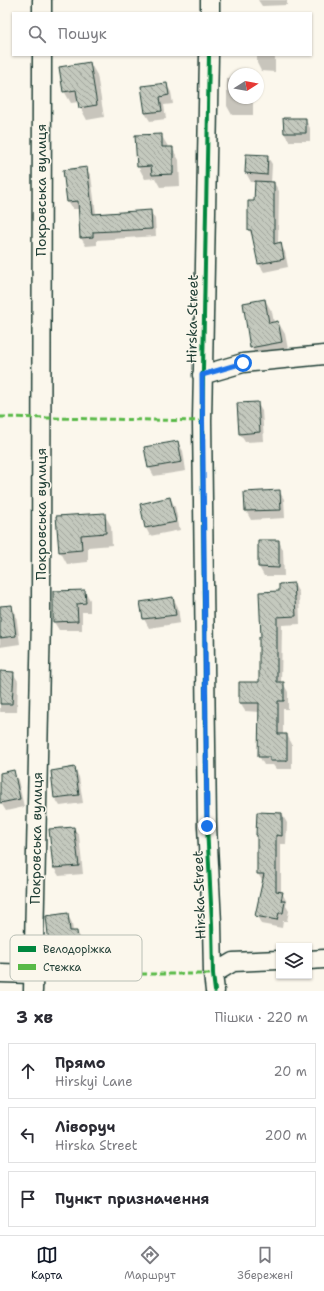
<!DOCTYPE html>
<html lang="uk">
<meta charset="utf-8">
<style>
:root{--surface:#fff;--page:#f7f7f7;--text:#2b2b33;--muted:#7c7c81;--line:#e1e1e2;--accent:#111827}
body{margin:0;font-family:"Shantell Sans",sans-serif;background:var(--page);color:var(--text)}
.controls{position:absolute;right:12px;bottom:12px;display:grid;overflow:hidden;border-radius:0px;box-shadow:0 1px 3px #0004}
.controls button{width:36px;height:36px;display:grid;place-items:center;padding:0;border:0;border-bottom:1px solid var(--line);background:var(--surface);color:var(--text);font:20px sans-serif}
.compass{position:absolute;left:228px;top:68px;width:36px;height:36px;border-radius:50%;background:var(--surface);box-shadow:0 1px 3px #0004;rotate:79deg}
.stop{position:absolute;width:12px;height:12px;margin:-9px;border:3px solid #1a73e8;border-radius:50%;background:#fff}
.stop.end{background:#1a73e8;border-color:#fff;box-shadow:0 1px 4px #0008}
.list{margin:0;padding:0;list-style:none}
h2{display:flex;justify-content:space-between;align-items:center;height:52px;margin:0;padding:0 16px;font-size:17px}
h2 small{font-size:13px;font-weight:400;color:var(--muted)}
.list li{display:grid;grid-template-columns:26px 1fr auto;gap:12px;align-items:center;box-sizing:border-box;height:56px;margin:0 8px 8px;padding:0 8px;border:1px solid var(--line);border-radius:0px}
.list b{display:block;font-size:15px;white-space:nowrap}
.list p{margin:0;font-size:13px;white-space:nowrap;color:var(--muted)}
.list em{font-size:13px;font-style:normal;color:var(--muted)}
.icon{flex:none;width:22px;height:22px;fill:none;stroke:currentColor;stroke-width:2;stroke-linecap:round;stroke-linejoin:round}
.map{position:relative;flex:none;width:324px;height:991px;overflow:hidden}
.search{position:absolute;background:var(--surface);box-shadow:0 1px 3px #0004;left:12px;right:12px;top:12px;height:44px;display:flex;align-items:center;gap:10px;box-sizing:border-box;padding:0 14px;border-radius:0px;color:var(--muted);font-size:15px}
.sheet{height:244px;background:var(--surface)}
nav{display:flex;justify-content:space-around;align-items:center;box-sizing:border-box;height:56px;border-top:1px solid var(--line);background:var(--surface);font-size:11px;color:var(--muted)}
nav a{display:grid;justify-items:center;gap:2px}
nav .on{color:var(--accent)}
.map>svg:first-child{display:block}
</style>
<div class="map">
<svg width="324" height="991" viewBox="0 0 324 991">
<defs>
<pattern id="building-back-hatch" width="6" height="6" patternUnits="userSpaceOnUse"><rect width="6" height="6" fill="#c4c9be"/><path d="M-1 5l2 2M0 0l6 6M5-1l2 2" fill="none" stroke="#9fa49b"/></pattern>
</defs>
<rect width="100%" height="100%" fill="#fbf7ec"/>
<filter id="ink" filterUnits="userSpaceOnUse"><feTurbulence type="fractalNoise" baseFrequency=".025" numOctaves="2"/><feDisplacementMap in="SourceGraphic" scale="8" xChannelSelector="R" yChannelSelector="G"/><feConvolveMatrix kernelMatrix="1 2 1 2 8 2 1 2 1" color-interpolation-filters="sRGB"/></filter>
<g filter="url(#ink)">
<!-- shadow -->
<path fill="#0003" d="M258,0H287V5L262,6Z
M257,55H273L275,58V72L261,71L257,63Z
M90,63L97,75L104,117L87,120L80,107L79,102L71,103L64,91Z
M227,78H234V98H253V115H232L227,106Z
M166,84L171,92L173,104L164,105L166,119L150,121L145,113Z
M305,119L310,128V141H289L284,133Z
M161,135L169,148H172L179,160L180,186L160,187L155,178L145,179L138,166Z
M267,156L272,164L271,183H274L279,191L278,244H280L285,252L288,267L264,272L259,264L254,239L249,230L255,202L256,182H251L246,173Z
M86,168L91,176L96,214L150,211L155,219L156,236L97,240V245L86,246L81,238L79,209H73L68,202Z
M265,300L272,312L274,323L278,322L285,334L289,354L258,359L251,347Z
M257,403L262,411L264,441L245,442L240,434Z
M178,442L183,451L186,471L154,476L149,467Z
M279,491L284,499L285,518L251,520L246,511L245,493Z
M170,498L175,507L180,530L150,536L146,528Z
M104,514L111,526L112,545L88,547V562L67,564L60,551Z
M259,541H279L283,550L284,576H264L259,567Z
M294,584L299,593L300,624L282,625L281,683H283L288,692V709H283V735H287L292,744V769H276L273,765H264L259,756L260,712L245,711L240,703L260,683L262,638L280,592Z
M85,591L90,600V612H82V630H59L54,622Z
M173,598L178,607L180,623L149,628L144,619L141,603Z
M11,606L16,614L20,644L0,647V607Z
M0,672L13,673L18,681L17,712H0Z
M74,768L79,777L83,803L60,806L55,798Z
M13,772L18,780L24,807L6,811L1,803L0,797V774Z
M282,814L287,823L286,844H281V893H282L287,902L286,906L289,911L287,921H283L282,928L261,924L257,915L263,882L258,874Z
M74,828L79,836L83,874L59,876L54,868L50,830Z
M67,914L72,923L73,932H77L82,940L84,958L56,961L51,953Z"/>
<!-- building -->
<path fill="url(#building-back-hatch)" stroke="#1f3d34" d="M90,62L97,105L79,108L76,90L63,92L59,67Z
M167,83L169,95L160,97L162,111L145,113L141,86Z
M283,118H306V133H284Z
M162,134V147H173V174L152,175L151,166L137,167L135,135Z
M246,154L268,155L267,175L245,173Z
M87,167L93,214L151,210L152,229L93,232V237L80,238L78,201L67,202L63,170Z
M255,181L274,182V244L281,242L284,259L258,264L251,230H248V201H254Z
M265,299L269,323L278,321L282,342L250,348L243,303Z
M258,402L260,432L239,434L237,403Z
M178,441L182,462L148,468L144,447Z
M280,490L281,510L245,511L244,492Z
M170,497L176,522L145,528L140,504Z
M105,513L106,533L81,535L82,550L59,552L56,516Z
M258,540H279V568L258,567Z
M294,583L296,616L277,617V682H284V701H278V734H287V761H270V757H258L259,703H239V682H259V637H261L259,592L279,591V584Z
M85,590L86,603L77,604L78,621L53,622V591Z
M173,597L176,615L143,619L140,602Z
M12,605L16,636L0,638V606Z
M0,671L14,672L12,704H0Z
M75,767L79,795L54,798L51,771Z
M14,770L20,799L0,803V773Z
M257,812L282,813V836L276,835V891L283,892L281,901H285L283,913H279L277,920L255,916L264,874H257V835H256Z
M74,827L79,866L53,868L49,829Z
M68,913L70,931H77L79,950L50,953L46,916Z"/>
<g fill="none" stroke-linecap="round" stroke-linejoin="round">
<!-- minor casing -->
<g stroke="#1f3d34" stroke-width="21">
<path id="minor" d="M42,13V0
M210,13V0
M209,55L202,421L207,826L212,923L213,974L215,991
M202,375L243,363L324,355
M309,960L324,959
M0,973L33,974
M213,974L233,962L279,960
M33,991L41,618L42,55"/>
</g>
<!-- minor -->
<use href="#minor" stroke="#fbf7ec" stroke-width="18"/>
<!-- quiet -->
<path stroke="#58b947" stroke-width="3" stroke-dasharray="6 3" stroke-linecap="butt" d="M0,417L202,421
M33,974H213"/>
<!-- cycleway casing -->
<g stroke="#fbf7ec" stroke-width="6">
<path id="cycleway" d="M209,55L202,421L207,826L212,923L213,974L215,991"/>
</g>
<!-- cycleway -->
<use href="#cycleway" stroke="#00873e" stroke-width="4"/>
</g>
</g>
<g fill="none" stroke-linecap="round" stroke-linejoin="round" filter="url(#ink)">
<!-- route -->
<path stroke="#1a73e8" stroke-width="5" d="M207,826L202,375L243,363"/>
</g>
<g text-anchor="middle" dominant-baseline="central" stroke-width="3" stroke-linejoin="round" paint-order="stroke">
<!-- street labels -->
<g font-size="14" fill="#1f3d34" stroke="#fbf7ec">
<text transform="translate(41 190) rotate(-90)">Покровська вулиця</text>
<text transform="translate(192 319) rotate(-89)">Hirska Street</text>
<text transform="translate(41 514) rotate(-90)">Покровська вулиця</text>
<text transform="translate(36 838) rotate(-89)">Покровська вулиця</text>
<text transform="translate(199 895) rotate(-92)">Hirska Street</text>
</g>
</g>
<!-- legend -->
<rect x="10" y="935" width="132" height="46" rx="6" fill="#fbf7ec" stroke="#b9bfb5" stroke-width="1"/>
<rect x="18" y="946" width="18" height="6" fill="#00873e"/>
<rect x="18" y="964" width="18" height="6" fill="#58b947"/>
<g font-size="11" fill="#1f3d34">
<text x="43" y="953">Велодоріжка</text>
<text x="43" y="971">Стежка</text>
</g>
</svg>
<div class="controls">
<button><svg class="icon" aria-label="layers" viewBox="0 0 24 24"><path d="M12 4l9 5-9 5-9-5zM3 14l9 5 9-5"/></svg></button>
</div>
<svg class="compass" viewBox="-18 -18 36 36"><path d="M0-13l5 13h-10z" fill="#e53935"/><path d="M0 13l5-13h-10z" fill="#7c7c81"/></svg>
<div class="stop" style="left:243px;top:363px"></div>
<div class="stop end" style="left:207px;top:826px"></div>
<div class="search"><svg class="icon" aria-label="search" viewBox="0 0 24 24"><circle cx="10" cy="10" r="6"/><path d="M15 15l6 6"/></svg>Пошук</div>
</div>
<section class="sheet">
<h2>3 хв<small>Пішки · 220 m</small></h2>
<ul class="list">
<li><svg class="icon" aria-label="ahead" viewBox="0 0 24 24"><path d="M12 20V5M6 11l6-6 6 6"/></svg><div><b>Прямо</b><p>Hirskyi Lane</p></div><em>20 m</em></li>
<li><svg class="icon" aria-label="left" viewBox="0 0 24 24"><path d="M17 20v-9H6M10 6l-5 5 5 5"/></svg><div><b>Ліворуч</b><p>Hirska Street</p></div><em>200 m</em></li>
<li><svg class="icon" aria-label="arrive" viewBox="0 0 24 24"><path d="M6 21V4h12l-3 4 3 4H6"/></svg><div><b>Пункт призначення</b></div></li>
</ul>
</section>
<nav>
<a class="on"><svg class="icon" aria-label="map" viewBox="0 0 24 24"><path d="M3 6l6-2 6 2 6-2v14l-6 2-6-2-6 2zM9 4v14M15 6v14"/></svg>Карта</a>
<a><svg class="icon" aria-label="directions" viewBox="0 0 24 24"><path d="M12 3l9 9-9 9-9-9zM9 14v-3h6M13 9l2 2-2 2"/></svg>Маршрут</a>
<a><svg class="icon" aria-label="saved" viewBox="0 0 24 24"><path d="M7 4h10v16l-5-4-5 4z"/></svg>Збережені</a>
</nav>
